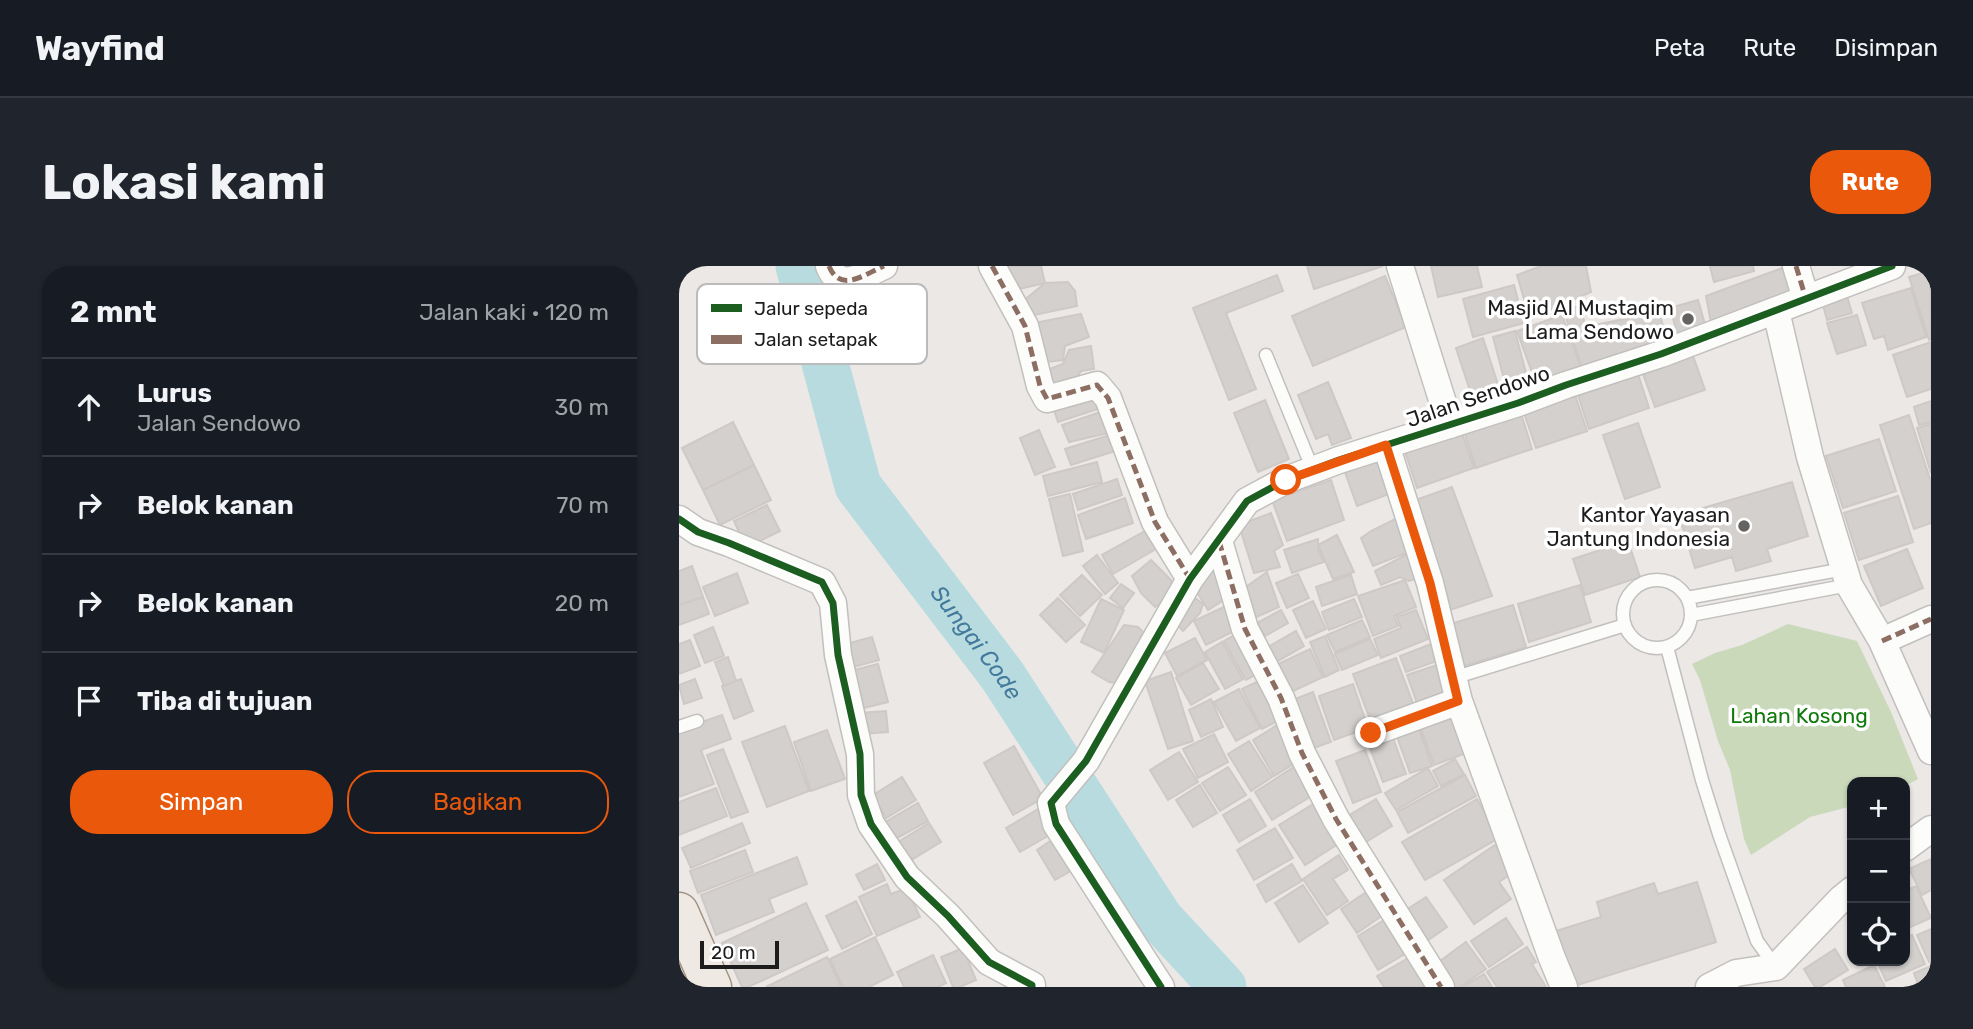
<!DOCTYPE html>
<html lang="id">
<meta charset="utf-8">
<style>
:root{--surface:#171b24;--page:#20242c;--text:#f1f3f6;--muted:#9ea1a6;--line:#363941;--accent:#ea580c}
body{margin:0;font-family:Rubik,sans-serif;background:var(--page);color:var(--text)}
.controls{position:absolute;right:21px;bottom:21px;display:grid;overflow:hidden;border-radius:14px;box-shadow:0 2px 5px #0004}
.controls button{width:63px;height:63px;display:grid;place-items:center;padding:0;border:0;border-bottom:2px solid var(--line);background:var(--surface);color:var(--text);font:35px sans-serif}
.scale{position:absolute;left:21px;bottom:18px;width:79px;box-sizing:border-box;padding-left:7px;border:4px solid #1c1c1c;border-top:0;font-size:19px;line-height:24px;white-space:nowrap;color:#1c1c1c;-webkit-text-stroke:5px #fff;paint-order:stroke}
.stop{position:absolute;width:21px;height:21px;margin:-16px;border:5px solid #ea580c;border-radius:50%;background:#fff}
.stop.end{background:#ea580c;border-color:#fff;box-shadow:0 2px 7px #0008}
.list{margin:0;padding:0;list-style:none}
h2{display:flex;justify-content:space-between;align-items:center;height:91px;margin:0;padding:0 28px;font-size:30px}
h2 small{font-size:23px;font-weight:400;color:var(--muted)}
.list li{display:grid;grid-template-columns:46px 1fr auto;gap:21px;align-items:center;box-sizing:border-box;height:98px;padding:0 28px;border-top:2px solid var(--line)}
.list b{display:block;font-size:26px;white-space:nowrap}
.list p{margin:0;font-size:23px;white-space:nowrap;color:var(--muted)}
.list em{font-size:23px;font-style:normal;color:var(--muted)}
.actions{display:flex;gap:14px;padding:21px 28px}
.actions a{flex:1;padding:16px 0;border:2px solid var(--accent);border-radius:28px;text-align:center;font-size:24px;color:var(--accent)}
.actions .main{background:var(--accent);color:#fff}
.icon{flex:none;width:38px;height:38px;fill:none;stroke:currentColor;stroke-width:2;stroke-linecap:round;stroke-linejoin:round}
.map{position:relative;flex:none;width:1252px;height:721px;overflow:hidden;border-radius:28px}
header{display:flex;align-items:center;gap:42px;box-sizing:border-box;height:98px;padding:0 35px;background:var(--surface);border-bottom:2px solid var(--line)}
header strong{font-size:33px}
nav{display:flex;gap:38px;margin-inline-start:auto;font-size:24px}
.intro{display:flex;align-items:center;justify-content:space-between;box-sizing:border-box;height:168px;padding:0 42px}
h1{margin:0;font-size:49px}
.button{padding:18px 32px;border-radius:28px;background:var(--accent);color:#fff;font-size:24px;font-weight:700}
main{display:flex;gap:42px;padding:0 42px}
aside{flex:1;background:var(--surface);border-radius:28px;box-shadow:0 2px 5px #0004}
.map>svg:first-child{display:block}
</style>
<header>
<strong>Wayfind</strong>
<nav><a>Peta</a><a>Rute</a><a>Disimpan</a></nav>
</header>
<div class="intro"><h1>Lokasi kami</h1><a class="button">Rute</a></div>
<main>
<aside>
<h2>2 mnt<small>Jalan kaki · 120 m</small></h2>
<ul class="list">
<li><svg class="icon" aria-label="ahead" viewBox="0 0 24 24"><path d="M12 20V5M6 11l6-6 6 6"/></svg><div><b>Lurus</b><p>Jalan Sendowo</p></div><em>30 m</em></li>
<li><svg class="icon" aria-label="right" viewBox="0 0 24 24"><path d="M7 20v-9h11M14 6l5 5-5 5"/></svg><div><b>Belok kanan</b></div><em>70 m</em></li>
<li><svg class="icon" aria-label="right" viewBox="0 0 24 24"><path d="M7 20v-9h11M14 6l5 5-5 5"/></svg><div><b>Belok kanan</b></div><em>20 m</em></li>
<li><svg class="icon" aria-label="arrive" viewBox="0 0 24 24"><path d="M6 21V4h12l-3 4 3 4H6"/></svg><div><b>Tiba di tujuan</b></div></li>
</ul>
<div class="actions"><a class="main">Simpan</a><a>Bagikan</a></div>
</aside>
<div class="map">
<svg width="1252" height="721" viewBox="0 0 1252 721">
<rect width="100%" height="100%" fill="#ebe8e5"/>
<!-- forest -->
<path fill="#c9d9ba" d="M1109,358L1178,375L1212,446L1239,513L1226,520V516H1173V540L1131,551L1072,589L1065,573L1051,504L1039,475L1021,414L1013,398L1036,387L1063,379Z"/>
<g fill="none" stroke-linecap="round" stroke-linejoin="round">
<!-- river -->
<path stroke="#b8dbdf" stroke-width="47" id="s1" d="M120,0L179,220L323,409L481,653L544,721"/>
</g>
<!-- building -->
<path fill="#d3d0cd" stroke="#cec9c6" stroke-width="2" d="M322,0H362L366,17L331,25Z
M628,0H704L635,23Z
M752,0H798L803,21L759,31Z
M862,0H907L912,26L851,53L838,9Z
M1031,0H1074L1075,5L1035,16Z
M1106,1L1116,26L1033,62L1027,30Z
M1251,5L1252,73L1250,74L1230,11Z
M598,9L604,25L547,47L577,123L550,134L514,42Z
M706,10L727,61L634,100L613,50Z
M389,16L396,25L398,40L351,50L342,37L366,17Z
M835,19L845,57L794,71L784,33Z
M1165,20L1173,47L1148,54L1141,28Z
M1232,22L1247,71L1209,84L1205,70L1195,73L1183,37Z
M1019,34L1028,65L1000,73L991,42Z
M902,39L906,61L980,46L990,80L904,107L885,45Z
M402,48L410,71L386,80L384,94L360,97L355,57Z
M883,49L903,104L858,120L838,65Z
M1178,49L1187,79L1158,88L1148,57Z
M836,65L852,126L830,132L814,71Z
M804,72L824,134L797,143L777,82Z
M1252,76V123L1228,131L1214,89Z
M412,80L415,103L402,105L398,112L368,127L362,106L384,98L390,84Z
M1013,87L1026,124L976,141L963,105Z
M958,105L970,142L910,163L898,126Z
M649,116L672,172L653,179L649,168L637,173L619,129Z
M420,121L428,140L379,156L373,138Z
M894,123L908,165L857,182L843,141Z
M586,134L610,193L579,206L555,147Z
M1252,135V156L1240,159L1235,141Z
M430,143L438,165L390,176L383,159Z
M841,144L853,183L797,202L784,162Z
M1230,149L1252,216V257L1235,263L1201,159Z
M54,156L75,199L24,224L3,182Z
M959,157L981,221L946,233L924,169Z
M1252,158V207L1238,162Z
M360,164L376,201L356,209L341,172Z
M782,164L795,202L738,222L725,183Z
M434,168L439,184L392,199L386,183Z
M1200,173L1217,225L1164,242L1147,190Z
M706,192L718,225L678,240L666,206Z
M418,196L423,216L369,230L364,210Z
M75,199L92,234L41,259L24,224Z
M438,213L443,229L399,244L394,228Z
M652,214L665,254L608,275L593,234Z
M1113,216L1129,270L1088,283L1092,295L1057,305L1053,291L1016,302L1000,249Z
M773,221L813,330L768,345L728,237Z
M391,228L404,285L384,290L370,233Z
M1219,230L1234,276L1180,294L1165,247Z
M446,232L454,257L407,273L399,249Z
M88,239L101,265L67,282L55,255Z
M592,247L604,279L595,285L601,301L575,307L560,259Z
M720,251L737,283L694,300L682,272L692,265Z
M466,265L477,283L434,308L423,289Z
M658,269L675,306L654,313L639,279Z
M639,273V284L645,296L613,307L605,284Z
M949,275L961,311L906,329L894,293Z
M1228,283L1244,322L1202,340L1185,300Z
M734,285L742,300L734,307L736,313L730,315L721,311L702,319L696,305Z
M418,289L439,317L426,328L404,300Z
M543,293L554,328L529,344L513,318Z
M472,294L492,314V324L487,333L476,341L462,327L453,310Z
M13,300L24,331L0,339V305Z
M588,306L600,341L573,353L561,325Z
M58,307L69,337L36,350L24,321Z
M619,308L630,332L608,342L597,317Z
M403,309L423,329L401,350L381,329Z
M672,309L678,328L643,340L637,321Z
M726,314L737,341L715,350L719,360L694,370L679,330Z
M442,318L455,327L444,342L431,332Z
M901,319L912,356L850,376L839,338Z
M509,327L524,338L521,347L504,365L492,352Z
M24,331L30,348L0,359V339Z
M379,332L406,359L387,376L361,349Z
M422,333L445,344L425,387L402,376Z
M675,333L683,351L650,364L643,346Z
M634,335L647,363L627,372L614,344Z
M549,339L561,362L527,379L515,355Z
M834,339L847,381L785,400L772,358Z
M602,344L609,357L586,370L578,357Z
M737,344L749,373L702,392L695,373L722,362L718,351Z
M683,354L691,371L656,386L648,369Z
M445,359L459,361L467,369L445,418L430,416L413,406Z
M34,361L45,390L26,397L15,369Z
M564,364L585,404L567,414L545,375Z
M617,365L625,380L597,396L589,381Z
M646,370L660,404L646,411L631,376Z
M193,371L200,394L170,402L164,379Z
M516,372L528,394L498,410L486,387Z
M691,373L699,389L663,404L656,388Z
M11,374L21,400L0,408V378Z
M543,376L564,413L546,423L526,386Z
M752,378L758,395L727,406L721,390Z
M631,383L644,411L608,428L595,400Z
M49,391L57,415L45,420L36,396Z
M717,392L735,440L692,456L674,408Z
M524,397L540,423L512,439L497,412Z
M199,398L209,436L181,443L171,405Z
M758,399L769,429L739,440L728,409Z
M492,406L514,475L489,483L466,415Z
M586,412L606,451L583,463L563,423Z
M16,413L23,432L5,438L0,419Z
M62,413L74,445L55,453L43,420Z
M674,418L689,462L655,474L640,430Z
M560,423L581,462L557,475L535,436Z
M634,426L652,476L626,485L608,436Z
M532,433L544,461L522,471L510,444Z
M207,445L209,466L182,468L180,447Z
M770,446L785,488L755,499L740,457Z
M43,449L52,473L22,484L35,518L0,531V464Z
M738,457L753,500L731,507L716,465Z
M600,458L621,494L595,510L574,474Z
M106,460L130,525L88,541L63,476Z
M148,464L166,513L132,525L115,476Z
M535,468L549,496L519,512L504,483Z
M713,469L727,508L704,516L689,477Z
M570,475L593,511L572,525L549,488Z
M335,480L364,532L334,549L305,497Z
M44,483L69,546L52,552L28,489Z
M686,484L702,526L674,537L657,495Z
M500,486L519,516L489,534L471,504Z
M776,493L785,508L762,520L754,505Z
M618,499L636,528L593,554L576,526Z
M549,501L567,529L541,545L523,517Z
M749,502L759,520L717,544L706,527Z
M786,509L797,530L729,567L718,546Z
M223,511L237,534L207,552L194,529Z
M521,519L538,547L514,561L497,534Z
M37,522L48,550L0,569V536Z
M571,533L587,560L560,576L544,549Z
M697,533L713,560L679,581L662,554Z
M798,533L820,572L746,614L723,576Z
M239,537L249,555L211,576L201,559Z
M634,538L659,578L626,599L600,559Z
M359,543L374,567L341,586L327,562Z
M63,557L71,577L12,602L3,582Z
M250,557L262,576L226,598L214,579Z
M596,562L614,592L575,614L558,584Z
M373,574L392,605L376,614L358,584Z
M816,579L835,606L820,616L832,633L795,658L765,614Z
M66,584L74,606L19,627L11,605Z
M660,589L669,604L654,613L669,635L648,649L624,613Z
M118,591L128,618L90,633L95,646L37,669L22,629Z
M1252,593V624L1243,629L1230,603Z
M198,598L206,614L185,624L177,609Z
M613,598L623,615L587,636L578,619Z
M1018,616L1037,676L892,721L874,666L922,651L918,636L975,617L979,628Z
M208,618L212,628L228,622L241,651L198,670L180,631Z
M624,619L649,657L620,676L596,637Z
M698,619L714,642L678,667L662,643Z
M1237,620L1252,652L1227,663L1226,660V625Z
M747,631L768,661L745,677L724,646Z
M177,635L193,668L163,683L147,650Z
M127,637L149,684L69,721H63L43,677Z
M715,648L736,682L699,704L679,670Z
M827,652L844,678L810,701L792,675Z
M1252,663V695L1250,696L1238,669Z
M1233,669L1246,698L1207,715L1198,695H1226V673Z
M196,671L214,709L190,721H164L151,693Z
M787,676L807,703L781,721H774L757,698Z
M848,681L857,696L853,698L867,721H818L808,706Z
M284,682L297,714L281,721H274L262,691Z
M1156,683L1169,704L1141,721H1136L1125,703Z
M738,687L758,721H705L698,710Z
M254,689L267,717L259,721H225L218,706Z
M148,691L162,721H87Z
M1195,699L1206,721H1167L1164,714Z
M1252,700V721H1240L1235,707Z
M805,708L813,721H784Z"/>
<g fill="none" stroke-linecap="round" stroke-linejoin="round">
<!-- service casing -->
<g stroke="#c2c0bf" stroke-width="15">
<path id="service" d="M587,89L634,204
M944 348a34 34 0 1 1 68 0a34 34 0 1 1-68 0Z
M1008,332L1165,303
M1012,349L1170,319
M988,381L1023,514L1040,568L1078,675L1096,700
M774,412L946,359
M0,461L18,455"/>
</g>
<!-- minor casing -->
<g stroke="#c2c0bf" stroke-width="29">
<path id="minor" d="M150,0C161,28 186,8 205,0
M313,0L346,60L361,120L368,133L418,119L429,132L476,256L511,313
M721,0L771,159
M1117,0L1127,33
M1097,45L1131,191L1170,319L1203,375L1252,485
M707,179L751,317L780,435L873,692L885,721
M0,253L19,266L50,277L143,316L154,337L159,389L181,488L182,529L192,558L228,611L269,650L310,696L353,719V721
M540,275L566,363L602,432L623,487L657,553L762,721
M1203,375L1252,353
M692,467L780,435
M1226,582L1252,563
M482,721L377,558L372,537L407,495L511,313L568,235L607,214L660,194L839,137L887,119L982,88L1213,0
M1030,721L1057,707L1097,701L1162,633L1173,624"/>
</g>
<!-- primary casing -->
<g stroke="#a19382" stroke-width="41">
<path id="primary" d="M0,646L33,721"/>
</g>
<!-- service -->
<use href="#service" stroke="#fcfcfb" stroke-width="12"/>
<!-- minor -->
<use href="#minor" stroke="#fcfcfb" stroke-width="26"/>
<!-- primary -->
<use href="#primary" stroke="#efe9e3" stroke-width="38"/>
<!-- quiet -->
<path stroke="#8d6e63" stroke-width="5" stroke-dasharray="10 5" stroke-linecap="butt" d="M150,0C161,28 186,8 205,0
M313,0L346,60L361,120L368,133L418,119L429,132L476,256L511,313
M1117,0L1127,33
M540,275L566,363L602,432L623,487L657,553L762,721
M1203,375L1252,353"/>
<!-- cycleway casing -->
<g stroke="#fff" stroke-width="11">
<path id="cycleway" d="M0,253L19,266L50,277L143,316L154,337L159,389L181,488L182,529L192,558L228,611L269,650L310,696L353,719V721
M482,721L377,558L372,537L407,495L511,313L568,235L607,214L660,194L839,137L887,119L982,88L1213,0"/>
</g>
<!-- cycleway -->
<use href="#cycleway" stroke="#1b5e20" stroke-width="7"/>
</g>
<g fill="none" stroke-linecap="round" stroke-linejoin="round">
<!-- route -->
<path stroke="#ea580c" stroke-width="9" d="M607,214L707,179L751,317L779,435L692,467"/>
</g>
<!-- markers -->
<g fill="#646362" stroke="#fff" stroke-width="2.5">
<circle cx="1009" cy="53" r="7"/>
<circle cx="1065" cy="260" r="7"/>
</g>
<g text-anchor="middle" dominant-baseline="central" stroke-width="7" stroke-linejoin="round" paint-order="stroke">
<!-- poi labels -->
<g font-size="21" fill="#1c1c1c" stroke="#fff" text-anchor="end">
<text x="995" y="41">Masjid Al Mustaqim<tspan x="995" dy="24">Lama Sendowo</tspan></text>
<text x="1051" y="248">Kantor Yayasan<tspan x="1051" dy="24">Jantung Indonesia</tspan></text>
</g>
<!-- street labels -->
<g font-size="21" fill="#1c1c1c" stroke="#fff">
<text transform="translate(799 130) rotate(-19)">Jalan Sendowo</text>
</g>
<!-- park labels -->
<g font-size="21" fill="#10790b" stroke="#fff">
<text x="1120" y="449">Lahan Kosong</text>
</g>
<!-- water labels -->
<g font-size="23" font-style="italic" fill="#447b9c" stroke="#fff">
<text stroke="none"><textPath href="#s1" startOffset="424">Sungai Code</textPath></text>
</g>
</g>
<!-- legend -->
<rect x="18" y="18" width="230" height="80" rx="10" fill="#fff" stroke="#bbb" stroke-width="2"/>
<rect x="32" y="38" width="31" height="8" fill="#1b5e20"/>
<rect x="32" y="69" width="31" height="9" fill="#8d6e63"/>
<g font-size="19" fill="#1c1c1c">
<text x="75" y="49">Jalur sepeda</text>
<text x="75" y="80">Jalan setapak</text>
</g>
</svg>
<div class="controls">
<button>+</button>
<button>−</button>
<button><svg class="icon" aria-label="locate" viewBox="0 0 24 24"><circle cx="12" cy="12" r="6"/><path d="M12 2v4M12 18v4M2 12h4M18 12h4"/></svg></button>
</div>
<div class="scale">20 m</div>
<div class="stop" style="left:607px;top:214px"></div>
<div class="stop end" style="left:692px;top:467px"></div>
</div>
</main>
